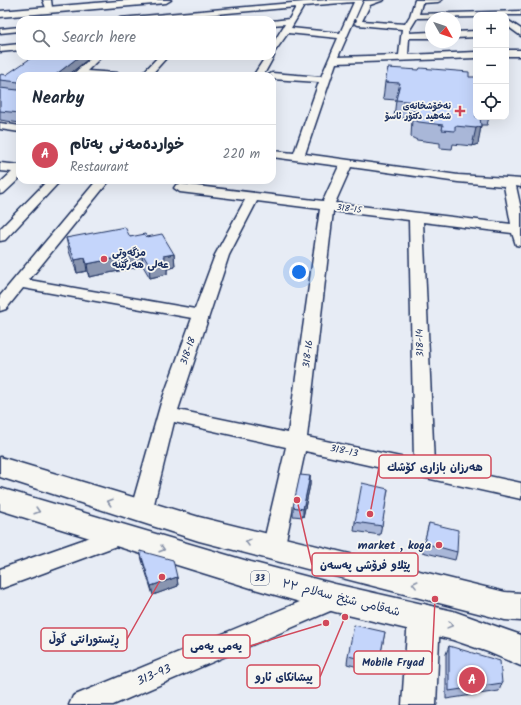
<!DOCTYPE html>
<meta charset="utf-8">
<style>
:root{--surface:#fff;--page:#f2f2f3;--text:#1f2937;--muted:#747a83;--line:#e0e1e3;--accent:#d1495b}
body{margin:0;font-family:Kalam,"Playpen Sans Arabic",sans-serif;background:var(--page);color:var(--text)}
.controls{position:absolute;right:12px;top:12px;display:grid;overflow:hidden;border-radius:8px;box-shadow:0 4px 16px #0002}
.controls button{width:36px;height:36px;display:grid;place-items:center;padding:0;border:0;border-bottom:1px solid var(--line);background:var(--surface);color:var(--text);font:20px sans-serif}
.compass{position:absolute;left:425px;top:12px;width:36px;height:36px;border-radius:50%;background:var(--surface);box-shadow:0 4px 16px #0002;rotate:130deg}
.you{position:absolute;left:299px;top:272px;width:14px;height:14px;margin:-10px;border:3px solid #fff;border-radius:50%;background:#1a73e8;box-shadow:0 0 0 6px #1a73e833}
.badge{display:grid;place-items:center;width:26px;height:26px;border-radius:50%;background:var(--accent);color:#fff;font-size:13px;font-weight:700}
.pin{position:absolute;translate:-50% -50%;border:2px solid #fff;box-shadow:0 1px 4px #0006}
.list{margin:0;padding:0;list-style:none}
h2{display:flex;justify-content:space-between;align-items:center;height:52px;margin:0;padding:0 16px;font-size:17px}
h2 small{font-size:13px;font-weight:400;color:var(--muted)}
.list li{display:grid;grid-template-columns:26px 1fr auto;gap:12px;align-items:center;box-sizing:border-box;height:60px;padding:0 16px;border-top:1px solid var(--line)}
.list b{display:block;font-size:15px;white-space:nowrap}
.list p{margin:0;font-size:13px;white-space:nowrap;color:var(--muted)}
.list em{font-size:13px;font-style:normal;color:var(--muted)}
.icon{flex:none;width:22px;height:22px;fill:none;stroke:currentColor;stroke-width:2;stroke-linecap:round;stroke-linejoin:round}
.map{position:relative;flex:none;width:521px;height:705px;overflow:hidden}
.search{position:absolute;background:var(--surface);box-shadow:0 4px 16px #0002;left:16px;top:16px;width:260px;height:44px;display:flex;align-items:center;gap:10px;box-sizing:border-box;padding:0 14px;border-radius:12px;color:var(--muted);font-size:15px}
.panel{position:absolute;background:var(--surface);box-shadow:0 4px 16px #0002;left:16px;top:72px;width:260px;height:112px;border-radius:12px}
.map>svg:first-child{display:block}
</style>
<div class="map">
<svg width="521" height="705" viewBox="0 0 521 705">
<rect width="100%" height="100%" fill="#e7ecf5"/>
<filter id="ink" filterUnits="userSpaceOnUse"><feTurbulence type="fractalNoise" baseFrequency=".025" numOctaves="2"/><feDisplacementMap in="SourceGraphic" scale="8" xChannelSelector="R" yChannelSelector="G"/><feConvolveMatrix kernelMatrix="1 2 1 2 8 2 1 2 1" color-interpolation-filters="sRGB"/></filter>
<g filter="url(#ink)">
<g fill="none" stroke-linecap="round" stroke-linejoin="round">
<!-- street casing -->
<g stroke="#1b2f5e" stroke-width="3">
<path id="street" d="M43,0H51L52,8H46Z
M327,0H363L338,57L399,55L402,29L358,25L354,23L357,21L356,19L364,1L384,0L370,5L362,21L405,24L410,16L415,0H442L438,2L422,3L419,14L521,11V15H476V17L417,18L409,31V33L431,32V38H409L408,55L476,52V58L336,63L305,154L458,175L521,179V187L516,186L521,209V246L516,245L512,233L423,222L434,464L521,483V499L305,451L284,549L281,556L273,558L265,556L262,549L286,447L174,422L152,512L149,518L141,521L133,518L130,512L161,403L192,318L23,288L6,309L0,311V296L97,180H110L29,280L195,309L215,255L245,200L180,192L174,188L176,185L180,184L323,201L339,166L272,157V151L294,153L319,82L272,79V76H267L272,73L321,77L338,38L288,33L273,54L274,56L263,76H253L266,56H272V45L285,24L272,25V21L289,19L296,7L148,20H116L120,18ZM353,2H354L340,33L291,28L304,6ZM351,167L458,182L504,186L511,224L335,203ZM257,201L320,209L288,433L178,410L229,255ZM333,211L409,220L414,460L307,437Z
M506,19L521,29V36L506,25Z
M20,27V31L0,33V29Z
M476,31V37L455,38V32Z
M20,44V50L0,52V46Z
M506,50H521V56H506Z
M93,56H102L87,71L117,73L122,76H71Z
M159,56H168L150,76H140Z
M0,123L20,126V132L0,129Z
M0,163L20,165V178L4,193L0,194V183L12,172L0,171Z
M48,180H61L5,240L0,241V229Z
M119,527L127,530L130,536L127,542L0,589V569Z
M336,587L344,591L348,598L344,605L113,705H69L73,696Z"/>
</g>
<!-- secondary casing -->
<g stroke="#1b2f5e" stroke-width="3">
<path id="secondary" d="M131,0H171L166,3L0,17V11Z
M424,604L435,608L440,618L436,705H402L408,618L413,608Z"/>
</g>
<!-- primary casing -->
<g stroke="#1b2f5e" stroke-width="3">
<path id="primary" d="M0,457L199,517L505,592L521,593V621L505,620L199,541L0,477Z
M0,488L251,562L335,584L453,611L521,635V666L488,652L453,640L335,612L251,588L0,510Z"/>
</g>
<!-- street -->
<use href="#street" fill="#f6f6f2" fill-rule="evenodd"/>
<!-- secondary -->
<use href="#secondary" fill="#f6f6f2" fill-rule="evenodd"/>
<!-- primary -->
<use href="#primary" fill="#f6f6f2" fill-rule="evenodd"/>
</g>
<!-- wall -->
<path fill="#a9b7d8" stroke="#1b2f5e" d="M92,56L67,76H20V123L0,120V75H6Z
M469,77L476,117H489L487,125H481L478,144L472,146L453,144L452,149L440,148V143L417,140L411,137L412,119L394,117L396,100L383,99L385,82Z
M130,237H147L174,254L175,267L167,269V274L150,278L143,266L89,277L87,271L77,273L69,251L66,238Z
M310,476V485L303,517L293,516V507Z
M388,489L380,535L354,531L355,522Z
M429,523L457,552L455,560L422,552Z
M140,551L177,577L178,586L153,595L142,560Z
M385,632L377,672L347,664L348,656Z
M449,646L502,683L499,691L446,699V654Z"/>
<!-- shaded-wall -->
<path fill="#8995b0" stroke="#1b2f5e" d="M80,56H92L67,76H54Z
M481,126L478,144L472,146L476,128Z
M142,253L143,266L89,277L87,264Z
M174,254L175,267L167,269V274L150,278L149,265L163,256Z
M85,258L87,271L77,273L75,260Z
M310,476V485L303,517V509Z
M177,577L178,586L153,595L151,586Z"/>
<!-- building -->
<path fill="#c4d5fb" stroke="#1b2f5e" d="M34,56H80L54,76H20V113L0,111V88L18,90L20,89L19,82L0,80V75L2,74L6,75Z
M388,68L419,70L420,68L469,72V77H476V117H480L481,126L476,128L455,126V131L442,130L443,125L419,122L413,120L415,102L396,100L400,83L385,82Z
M125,227L130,237L145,234L147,237L162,234L174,254L163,256L166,261L149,265L142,253L87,264L85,258L75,260L66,238Z
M300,475L310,476L303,509L293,507Z
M362,483L388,489L382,526L355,522Z
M429,523L458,530L457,552L424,543Z
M140,551L173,560L177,577L151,586Z
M354,625L385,632L379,663L348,656Z
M449,646L500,661L502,683L449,691Z"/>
<!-- one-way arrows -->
<defs><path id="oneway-chevron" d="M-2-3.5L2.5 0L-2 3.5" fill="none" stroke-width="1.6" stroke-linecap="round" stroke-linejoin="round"/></defs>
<g stroke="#8892a8">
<use href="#oneway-chevron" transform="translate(110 502) rotate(-162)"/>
<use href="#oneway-chevron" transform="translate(37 511) rotate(17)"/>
<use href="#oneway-chevron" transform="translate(248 542) rotate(-165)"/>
<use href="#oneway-chevron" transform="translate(162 549) rotate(16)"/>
<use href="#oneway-chevron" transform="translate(415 584) rotate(-166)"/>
<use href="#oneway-chevron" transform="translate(450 625) rotate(15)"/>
</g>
</g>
<!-- markers -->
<g fill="#d1495b" stroke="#f6f6f2" stroke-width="1.5">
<path d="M458 105h4v4h4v4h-4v4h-4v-4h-4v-4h4z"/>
<circle cx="104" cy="259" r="4"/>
<circle cx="439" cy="545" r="4"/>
</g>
<g text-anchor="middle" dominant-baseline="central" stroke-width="3.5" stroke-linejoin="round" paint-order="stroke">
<!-- far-poi labels -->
<g font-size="9" font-weight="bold" fill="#1b2f5e" stroke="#f6f6f2" text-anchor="end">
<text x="451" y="106">نەخۆشخانەی<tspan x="451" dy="10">شەهید دکتۆر ئاسۆ</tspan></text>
</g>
<!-- far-street labels -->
<g font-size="9" fill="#1b2f5e" stroke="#f6f6f2">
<text transform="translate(349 209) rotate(7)">318-15</text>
</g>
<!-- shield labels -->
<rect fill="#f6f6f2" stroke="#5d6b8a" stroke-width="1" x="251" y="571" width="18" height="14" rx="3"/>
<g font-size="9" font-weight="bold" fill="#1b2f5e">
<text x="260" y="578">33</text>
</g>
<!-- poi labels -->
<g font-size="10" font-weight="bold" fill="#1b2f5e" stroke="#f6f6f2" text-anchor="start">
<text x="112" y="253">مزگەوتی<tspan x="112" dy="12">عەلی هەرگێنە</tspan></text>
</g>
<!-- street labels -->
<g font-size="10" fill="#1b2f5e" stroke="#f6f6f2">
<text transform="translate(420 343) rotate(-92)">318-14</text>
<text transform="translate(188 351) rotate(-71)">318-18</text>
<text transform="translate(308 354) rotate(-83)">318-16</text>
<text transform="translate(344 451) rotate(12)">318-13</text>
</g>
<!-- near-poi labels -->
<g font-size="12" font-weight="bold" fill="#1b2f5e" stroke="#f6f6f2" text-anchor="end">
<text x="431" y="545">market , koga</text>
</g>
<!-- near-street labels -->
<g font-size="12" fill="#1b2f5e" stroke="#f6f6f2">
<text transform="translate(341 598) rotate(14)">شەقامی شێخ سەلام ٣٣</text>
<text transform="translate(154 675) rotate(-23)">313-93</text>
</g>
</g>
<!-- callouts -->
<path fill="none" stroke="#d1495b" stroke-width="1.5" d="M370 514L379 467M297 500L312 565M162 577L127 639M326 623L250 646M435 599L432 662M345 617L320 677"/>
<g fill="#d1495b" stroke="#f6f6f2" stroke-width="1.5">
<circle cx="370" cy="514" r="4"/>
<circle cx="297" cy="500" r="4"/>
<circle cx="162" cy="577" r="4"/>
<circle cx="326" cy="623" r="4"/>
<circle cx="435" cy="599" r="4"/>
<circle cx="345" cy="617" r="4"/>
</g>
<g fill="#f6f6f2" stroke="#d1495b" stroke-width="1.5">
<rect x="379" y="455" width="112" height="23" rx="4"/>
<rect x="312" y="553" width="106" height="23" rx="4"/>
<rect x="41" y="628" width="86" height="23" rx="4"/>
<rect x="183" y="635" width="67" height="23" rx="4"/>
<rect x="354" y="651" width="78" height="23" rx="4"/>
<rect x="247" y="665" width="73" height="23" rx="4"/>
</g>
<g font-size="11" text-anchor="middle" font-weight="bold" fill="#1b2f5e">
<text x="435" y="471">هەرزان بازاری کۆشك</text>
<text x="365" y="569">پێلاو فرۆشی پەسەن</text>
<text x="84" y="643">ڕێستورانتی گوڵ</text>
<text x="216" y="650">یەمی یەمی</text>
<text x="393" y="666">Mobile Fryad</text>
<text x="284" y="681">پیشانکای ئارو</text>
</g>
</svg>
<div class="controls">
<button>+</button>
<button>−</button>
<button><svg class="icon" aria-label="locate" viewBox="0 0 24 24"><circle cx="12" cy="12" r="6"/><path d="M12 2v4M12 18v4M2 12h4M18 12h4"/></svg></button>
</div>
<svg class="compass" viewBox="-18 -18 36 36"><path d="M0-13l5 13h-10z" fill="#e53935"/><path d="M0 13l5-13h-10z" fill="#747a83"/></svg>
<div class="you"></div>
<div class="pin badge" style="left:472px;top:680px">A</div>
<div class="search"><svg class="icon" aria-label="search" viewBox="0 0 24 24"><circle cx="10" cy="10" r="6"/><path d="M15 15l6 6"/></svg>Search here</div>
<section class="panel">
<h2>Nearby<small></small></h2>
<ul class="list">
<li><span class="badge">A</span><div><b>خواردەمەنی بەتام</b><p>Restaurant</p></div><em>220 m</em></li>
</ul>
</section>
</div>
